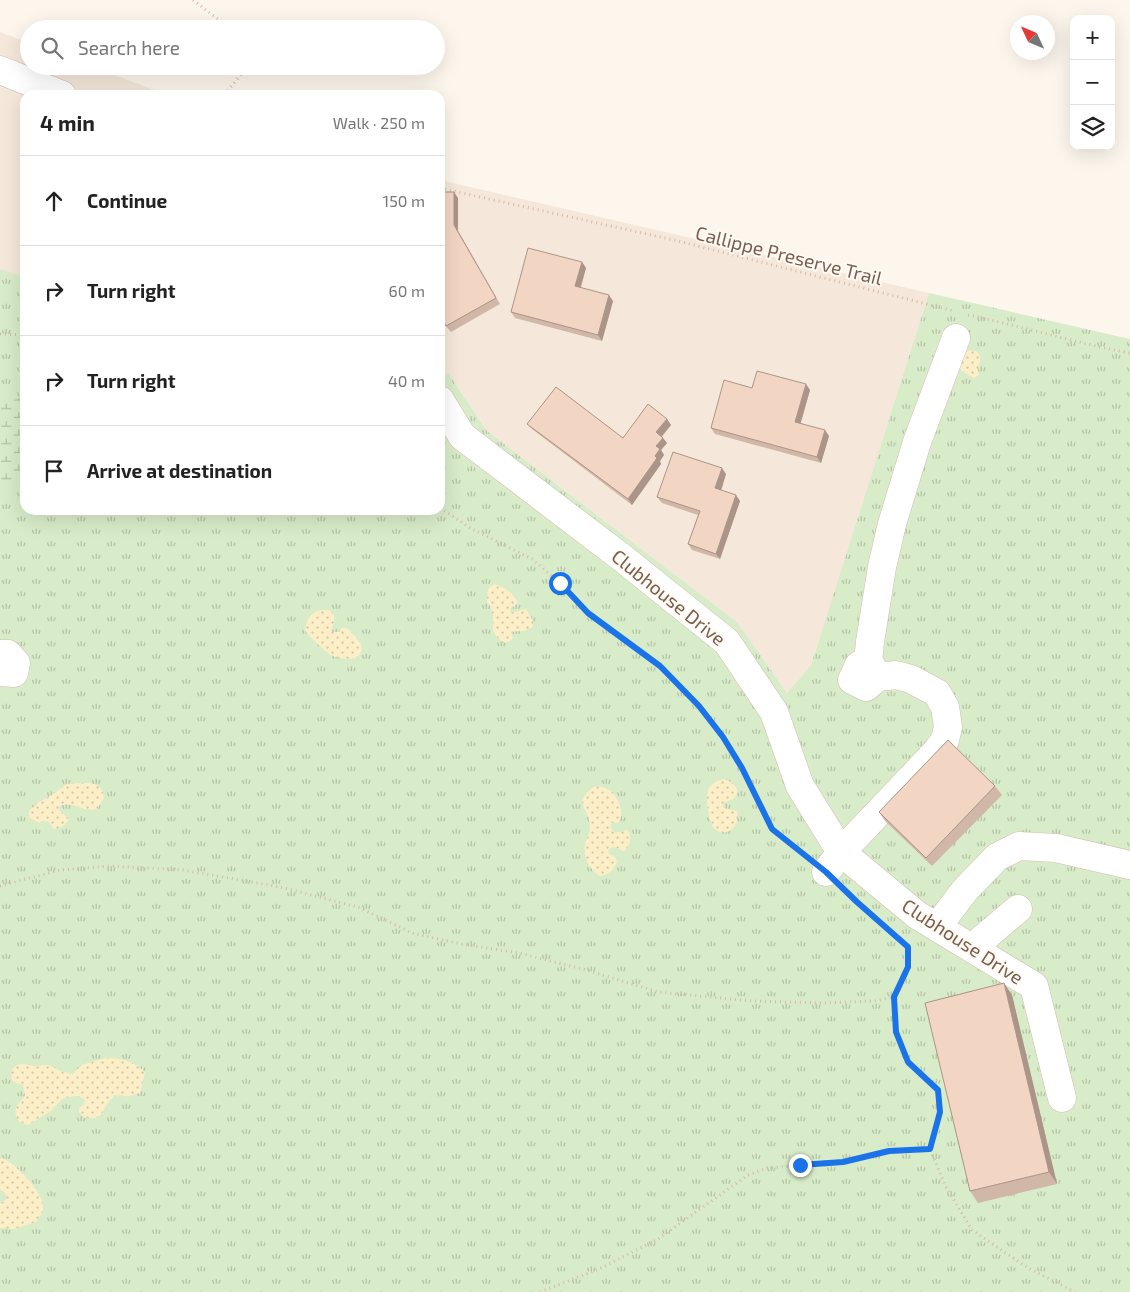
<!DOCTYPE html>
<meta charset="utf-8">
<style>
:root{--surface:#fff;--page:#f6f6f6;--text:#222;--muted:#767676;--line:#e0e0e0}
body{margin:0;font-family:"Exo 2",sans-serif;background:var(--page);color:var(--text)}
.controls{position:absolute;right:15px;top:15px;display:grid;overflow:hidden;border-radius:10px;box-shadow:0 5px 20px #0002}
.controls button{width:45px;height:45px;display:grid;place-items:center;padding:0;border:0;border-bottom:1px solid var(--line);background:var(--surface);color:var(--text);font:25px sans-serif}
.compass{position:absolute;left:1010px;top:15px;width:45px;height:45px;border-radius:50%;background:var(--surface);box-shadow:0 5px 20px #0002;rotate:314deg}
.stop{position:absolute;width:15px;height:15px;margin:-11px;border:4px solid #1a73e8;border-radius:50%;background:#fff}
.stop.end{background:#1a73e8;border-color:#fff;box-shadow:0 1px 5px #0008}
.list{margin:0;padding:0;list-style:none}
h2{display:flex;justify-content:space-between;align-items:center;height:65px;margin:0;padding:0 20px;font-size:21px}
h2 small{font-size:16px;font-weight:400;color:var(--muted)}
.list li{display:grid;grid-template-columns:32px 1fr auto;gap:15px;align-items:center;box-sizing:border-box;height:90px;padding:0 20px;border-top:1px solid var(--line)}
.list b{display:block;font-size:19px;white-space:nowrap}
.list em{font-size:16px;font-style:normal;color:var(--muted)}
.icon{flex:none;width:28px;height:28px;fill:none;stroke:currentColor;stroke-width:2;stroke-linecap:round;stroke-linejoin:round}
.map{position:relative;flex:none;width:1130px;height:1292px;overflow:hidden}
.search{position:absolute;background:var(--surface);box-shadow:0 5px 20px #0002;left:20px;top:20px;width:425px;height:55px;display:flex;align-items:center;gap:12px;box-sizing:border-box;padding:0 18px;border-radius:28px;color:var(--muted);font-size:19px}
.panel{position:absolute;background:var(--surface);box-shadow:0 5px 20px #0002;left:20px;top:90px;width:425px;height:425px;border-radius:15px}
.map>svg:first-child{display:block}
</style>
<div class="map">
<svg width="1130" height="1292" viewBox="0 0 1130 1292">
<defs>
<pattern id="grass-tufts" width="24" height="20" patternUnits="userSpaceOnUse" patternTransform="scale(1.25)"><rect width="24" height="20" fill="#d8ecc9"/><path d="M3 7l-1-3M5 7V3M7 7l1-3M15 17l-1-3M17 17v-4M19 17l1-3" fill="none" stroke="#b4c2a5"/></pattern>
<pattern id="wetland-marsh" width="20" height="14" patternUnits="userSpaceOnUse" patternTransform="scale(1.25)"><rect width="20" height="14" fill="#d8ecc9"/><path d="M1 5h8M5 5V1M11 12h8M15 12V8" fill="none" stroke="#b4c2a5"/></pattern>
<pattern id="sand-dots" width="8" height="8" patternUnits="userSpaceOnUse" patternTransform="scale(1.25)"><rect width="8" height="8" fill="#fcefc7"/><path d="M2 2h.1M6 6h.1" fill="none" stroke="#d1c5a4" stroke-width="1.8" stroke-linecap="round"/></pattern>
</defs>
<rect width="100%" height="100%" fill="#fdf6ec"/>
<!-- residential -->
<path fill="#f5e8da" d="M0,32L29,43V66H90L168,95H25V277L0,269Z
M440,180L929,293L811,665L787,693L737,622L487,431L448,373L440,377Z"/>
<!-- grass -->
<path fill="url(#grass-tufts)" d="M0,269L25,277V510H440V377L448,373L487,431L737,622L787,693L811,665L929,293L1130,339V1292H0Z"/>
<!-- wetland -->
<path fill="url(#wetland-marsh)" d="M25,396V476L0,493V405Z"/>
<!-- sand -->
<path fill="url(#sand-dots)" d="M970,350L976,351L980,356C981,363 976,368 979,376L974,378L963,372L959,367C961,359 962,354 970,350Z
M495,584C506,588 513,593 518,603L510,609L511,612C517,613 520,609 526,609L533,621V627L522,632C518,630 515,631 511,633L513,638L510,641L503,643L497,637L493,630V616L491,607L487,602L488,588Z
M320,610H329L334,615V624L331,630L333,632H339L341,628C347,627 350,630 354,635C356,638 359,641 361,645C366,663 340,660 331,655C325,651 309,637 305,630C307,619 309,614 320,610Z
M724,779C730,780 743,790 735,797C732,800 727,801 723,803L724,808C729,810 732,809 737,811C741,826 726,840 714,828C709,823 705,797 708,790C711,783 717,781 724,779Z
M79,783C92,783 102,782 104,798L97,809C84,813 72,800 60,806L59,810L69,819C65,825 61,829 54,829L48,821C40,823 36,823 29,817V811L39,802L49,797L67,784Z
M595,786C602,787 609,788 613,793C619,800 625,815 618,823L613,822L610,827L615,833L627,830C633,836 630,847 623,852L618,848L613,847L608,850C608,854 611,855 614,856L617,861C614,870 610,874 600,876C590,870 583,858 585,846C586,839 590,833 590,827C589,807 571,803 595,786Z
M105,1058C121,1058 134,1061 145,1072L140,1093L129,1096L115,1095L107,1104L101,1115L95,1118H85L79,1112V1108L84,1105L85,1100L79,1096H73L62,1099L51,1111L28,1125L18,1121C12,1108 18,1105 25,1096L23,1085L12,1081L11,1072L15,1066L21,1064L34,1066L49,1065L60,1071L72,1074L82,1065Z
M2,1158C16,1163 45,1194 43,1209C43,1213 38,1218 36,1222L14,1229L0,1228V1202L1,1203L6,1200L7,1196L0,1189V1159Z"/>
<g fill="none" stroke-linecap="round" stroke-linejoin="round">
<!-- minor casing -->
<g stroke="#d1beb0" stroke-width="29">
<path id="minor" d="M0,70L62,95
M440,400L462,436L621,557L727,642L774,712L800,786L841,852L917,915L1034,986L1062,1098
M0,654H8L16,663L14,673L0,672
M868,661L878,677L866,687L852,680L859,665L868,661L870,642L882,567L892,524L917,442L956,338
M826,872L841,852L936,752L945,740L948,727L945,707L937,693L911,679L896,675L878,677
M937,927L965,890L997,857L1019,846L1056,848L1130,865
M972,948L1018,909"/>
</g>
<!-- path -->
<path stroke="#d9b8a5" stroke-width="3" stroke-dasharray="1 4" stroke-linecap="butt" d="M193,0L231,29
M227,95L226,93L248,66
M440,188L678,241L954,311
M968,315C1022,326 1075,343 1130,353
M0,334L25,335
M440,508L472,529L532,559L560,583L588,613L660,666L699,707L723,737L742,768L772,829L807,857
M0,886L60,870L111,866L183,870L280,887L358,907L412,933L461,944L519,953L586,970L658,992L752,1001L824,1003L874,1001L894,997L908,967V947L849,894
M894,997L896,1033L908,1062L938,1090L940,1112L930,1149L946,1187L972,1230L1028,1268L1075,1292
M540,1292L599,1269L658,1239L748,1175L767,1168L843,1162L889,1151L930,1149"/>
<!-- minor -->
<use href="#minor" stroke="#fff" stroke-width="28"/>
</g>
<!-- wall -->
<path fill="#d1b7a8" d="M458,198V231L500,304L451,332L446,326Z
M582,262L586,268L581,288L613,301L602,341L515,318L511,312Z
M752,388L810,390L801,423L829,436L821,463L715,434L711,428Z
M667,419L671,425L662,437L667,443L661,450L664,455L660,461L661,464L632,505L532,429L527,424L623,438Z
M726,474L721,490L740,501L720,559L692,550L688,544L698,515L662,503L657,497Z
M995,786L1002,795L932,866L885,821L879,812Z
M1012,995L1057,1184L978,1203L970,1191Z"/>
<!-- shaded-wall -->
<path fill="#aa9588" d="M454,192L458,198V231L500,304L454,225Z
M582,262L586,268L579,292L575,286Z
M609,295L613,301L602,341L598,335Z
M806,384L810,390L799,428L795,422Z
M667,419L671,425L660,438L656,432Z
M825,430L829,436L821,463L817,457Z
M663,438L667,443L661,450L664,455L660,461L661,464L632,505L628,499L655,456L656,446Z
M722,468L726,474L720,494L715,488Z
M736,495L740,501L720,559L716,554Z
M1004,983L1012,995L1057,1184L1049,1172Z"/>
<!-- building -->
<path fill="#f3d5c3" stroke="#aa9588" d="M440,192H454V225L496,298L446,326L440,315Z
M528,248L582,262L575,286L609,295L598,335L511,312Z
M757,371L806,384L795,422L825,430L817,457L711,428L724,380L752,388Z
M556,387L623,438L648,404L667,419L656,432L663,438L656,446L660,449L655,456L657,458L628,499L527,424Z
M673,452L722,468L715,488L736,495L716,554L688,544L700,511L657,497Z
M948,740L995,786L926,858L879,812Z
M1004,983L1049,1172L970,1191L925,1003Z"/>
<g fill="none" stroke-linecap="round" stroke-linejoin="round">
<!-- route -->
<path stroke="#1a73e8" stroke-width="6" d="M560,583L588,613L660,666L699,706L723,737L742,768L772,829L826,872L857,902L908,947V967L894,997L896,1032L908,1062L938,1090L940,1112L930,1149L889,1151L843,1162L800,1165"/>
</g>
<g text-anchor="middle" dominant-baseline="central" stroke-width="4" stroke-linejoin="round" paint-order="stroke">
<!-- street labels -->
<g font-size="19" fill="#7a5c4d" stroke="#fffaf3">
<text transform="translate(789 255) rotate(14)">Callippe Preserve Trail</text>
<text transform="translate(669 597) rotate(39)">Clubhouse Drive</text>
<text transform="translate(963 941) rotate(33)">Clubhouse Drive</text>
</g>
</g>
</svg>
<div class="controls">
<button>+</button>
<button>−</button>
<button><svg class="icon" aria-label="layers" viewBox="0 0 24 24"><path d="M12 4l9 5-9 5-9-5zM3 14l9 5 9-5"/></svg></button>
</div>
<svg class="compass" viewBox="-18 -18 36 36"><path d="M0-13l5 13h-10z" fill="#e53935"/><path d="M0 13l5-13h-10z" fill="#767676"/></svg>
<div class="stop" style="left:560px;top:583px"></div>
<div class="stop end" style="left:800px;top:1165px"></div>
<div class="search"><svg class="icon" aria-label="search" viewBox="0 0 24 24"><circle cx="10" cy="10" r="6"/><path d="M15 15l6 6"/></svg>Search here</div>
<section class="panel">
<h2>4 min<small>Walk · 250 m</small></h2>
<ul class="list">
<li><svg class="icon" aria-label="ahead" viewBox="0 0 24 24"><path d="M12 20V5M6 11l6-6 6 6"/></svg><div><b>Continue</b></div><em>150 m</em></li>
<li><svg class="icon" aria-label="right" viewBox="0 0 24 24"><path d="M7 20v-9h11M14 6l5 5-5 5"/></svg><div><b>Turn right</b></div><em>60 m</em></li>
<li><svg class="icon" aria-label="right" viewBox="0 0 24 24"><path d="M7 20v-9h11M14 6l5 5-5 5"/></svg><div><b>Turn right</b></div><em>40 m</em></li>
<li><svg class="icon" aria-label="arrive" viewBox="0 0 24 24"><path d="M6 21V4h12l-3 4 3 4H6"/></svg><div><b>Arrive at destination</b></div></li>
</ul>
</section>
</div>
